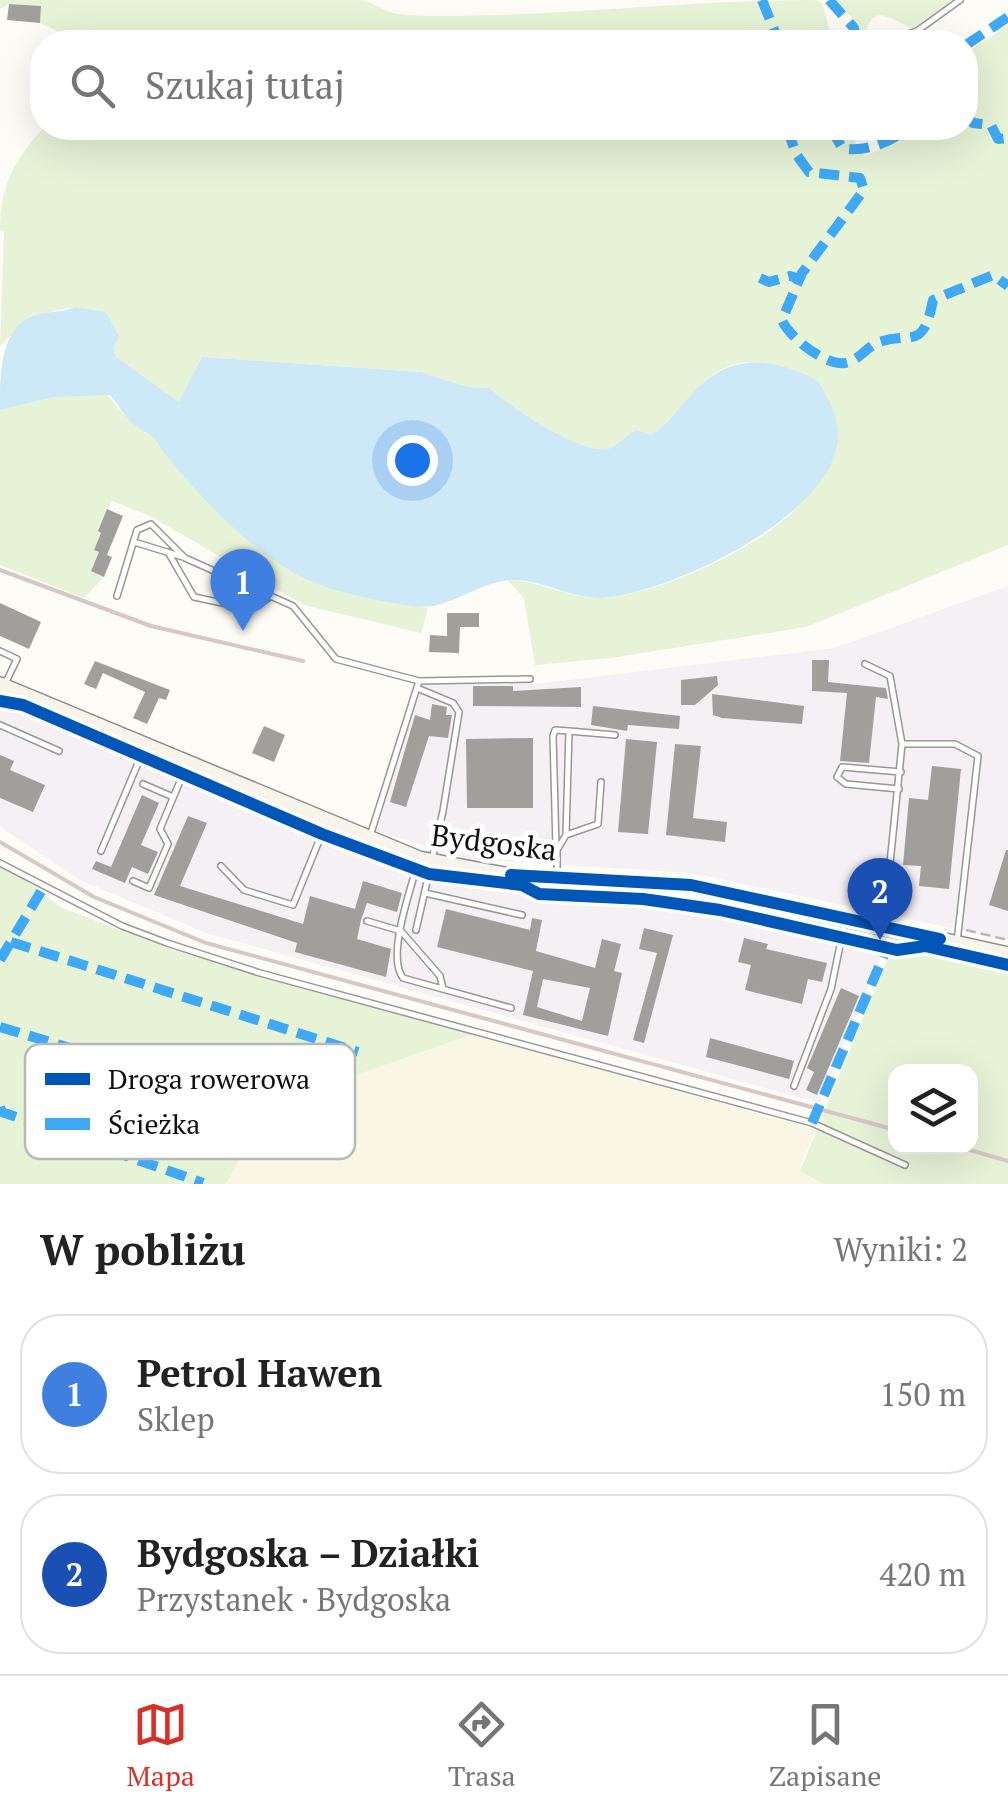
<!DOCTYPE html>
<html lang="pl">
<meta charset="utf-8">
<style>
:root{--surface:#fff;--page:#f6f6f6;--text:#222;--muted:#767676;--line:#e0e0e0;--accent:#d93025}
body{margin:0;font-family:"PT Serif",serif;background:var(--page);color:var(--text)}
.controls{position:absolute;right:30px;bottom:30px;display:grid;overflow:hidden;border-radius:20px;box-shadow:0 10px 40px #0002}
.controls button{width:90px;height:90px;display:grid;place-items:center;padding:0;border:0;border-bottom:2px solid var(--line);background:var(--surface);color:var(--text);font:50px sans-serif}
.you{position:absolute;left:412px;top:460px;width:35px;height:35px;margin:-25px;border:8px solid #fff;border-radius:50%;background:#1a73e8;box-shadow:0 0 0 15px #1a73e833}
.badge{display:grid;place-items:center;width:65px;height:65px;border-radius:50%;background:var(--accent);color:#fff;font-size:32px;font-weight:700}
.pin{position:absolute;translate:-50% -82px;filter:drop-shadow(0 2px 5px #0008)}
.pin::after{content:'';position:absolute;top:52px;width:35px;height:30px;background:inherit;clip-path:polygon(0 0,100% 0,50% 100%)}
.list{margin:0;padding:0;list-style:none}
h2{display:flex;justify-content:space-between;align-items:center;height:130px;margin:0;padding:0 40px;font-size:42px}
h2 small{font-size:32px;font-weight:400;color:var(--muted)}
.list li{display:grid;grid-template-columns:65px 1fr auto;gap:30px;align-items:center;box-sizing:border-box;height:160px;margin:0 20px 20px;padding:0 20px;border:2px solid var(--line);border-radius:40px}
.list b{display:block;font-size:38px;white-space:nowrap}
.list p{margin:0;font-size:32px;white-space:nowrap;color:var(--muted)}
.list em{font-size:32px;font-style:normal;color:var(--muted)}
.icon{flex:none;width:55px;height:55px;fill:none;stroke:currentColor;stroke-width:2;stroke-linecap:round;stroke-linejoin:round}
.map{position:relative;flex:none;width:1008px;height:1184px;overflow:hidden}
.search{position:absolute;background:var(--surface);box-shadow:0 10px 40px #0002;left:30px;right:30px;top:30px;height:110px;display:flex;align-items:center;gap:25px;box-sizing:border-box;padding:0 35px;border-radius:40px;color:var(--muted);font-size:38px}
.sheet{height:490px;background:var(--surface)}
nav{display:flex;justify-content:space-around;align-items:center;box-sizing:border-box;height:140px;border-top:2px solid var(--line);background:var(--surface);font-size:28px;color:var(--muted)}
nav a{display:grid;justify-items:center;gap:5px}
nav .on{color:var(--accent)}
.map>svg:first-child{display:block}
</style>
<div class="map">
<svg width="1008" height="1184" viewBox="0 0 1008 1184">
<rect width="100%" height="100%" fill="#fdfcf7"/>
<!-- industrial -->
<path fill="#f5f0f3" d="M1008,586V940L692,873L469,859L376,831L421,685L543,683L835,648Z
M0,705L242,810L406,875L687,900L885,948L819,1103L206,933L80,880L0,827Z"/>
<!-- farmland -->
<path fill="#f9f7e4" d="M474,1034L816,1130L799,1168L829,1184H226L268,1106Z"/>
<!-- green -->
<path fill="#e7f3d7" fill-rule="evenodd" d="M0,0H359C374,1 380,10 393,13C412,17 436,16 455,16C576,15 695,0 816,0L822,3L833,42H60L59,32L40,23L41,6L9,4L0,9Z
M832,0H954L913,28C886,18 872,0 863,42H857L855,20Z
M1008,25V545L806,627L611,658L535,665L524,598L507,580C538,580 565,597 597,598C651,598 762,548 798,506C812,489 824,435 833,412L818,381C766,360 732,347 690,396C678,410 667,426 651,435L637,430C626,434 620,444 610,448C586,458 508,406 490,388L468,387L421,372L203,357L179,403L116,357L74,307L30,316L0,346L4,231L0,230C0,187 14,159 44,128H846L864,156L899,142L916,128H966V53Z
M105,393L132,423L153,437L228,521L266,553L315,583L428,608L421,633L304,605L150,516L112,501L98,530L101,533L94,550L99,552L91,570L104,577L84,598L0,565V410L54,397Z
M0,861L62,908L173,950L474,1034L268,1106L226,1184H0Z
M894,943L1008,971V1184H824L800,1171ZM896,1072H970V1146H896Z"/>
<!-- water -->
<path fill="#cde8f7" d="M74,307L106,312L119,337L113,349L116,357L179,402L202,357L421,372L468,387L490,388C508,406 586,458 610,448C621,443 626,434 637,430L651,435C667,426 677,410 690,396C728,352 770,356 818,381C828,397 839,418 838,438C834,516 668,595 600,598C568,598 542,579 511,580C486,581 459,601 433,606C412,610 335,592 315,583C257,558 205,503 166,455C161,450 158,442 153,437C147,432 139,429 134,425C125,417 118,404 110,395L54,397L0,410C0,375 0,326 35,315C49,311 61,313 74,307Z"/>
<!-- building -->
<path fill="#a19f9c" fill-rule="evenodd" d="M9,4L41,6L40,23L7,20Z
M107,509L123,516L107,555L112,557L104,577L91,571L99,552L94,550L101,533L98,531Z
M0,603L41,622L29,649L0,636Z
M447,613H479V627H460L459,653L429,652L430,635L447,636Z
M812,660H829L828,682L886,688L888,699L876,697L869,763L840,761L847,693L812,691Z
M95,661L170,690L166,700L159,698L147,724L133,718L145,692L103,673L96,689L84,684Z
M717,676L718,685L695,705H681V680Z
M473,686H513V691L581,687V707L473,706Z
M712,694L804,706L802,724L722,718L713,715Z
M432,704L447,707L446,715H452L448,738L429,736L406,807L390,802L415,715L430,720Z
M593,706L680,716L679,729L628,725L627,731L591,725Z
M264,726L285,735L274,762L252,753Z
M533,738V808H467L466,739Z
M626,739L657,742L648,834L618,832Z
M675,744L701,746L693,818L727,822L725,842L666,835Z
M0,755L14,761L10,770L45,785L33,812L0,798Z
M932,766L961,769L949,889L919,886L921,866L903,865L909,798L928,800Z
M142,795L159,803L141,845L158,852L148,874L132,867L125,883L92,869L96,861L111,867Z
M188,816L207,823L180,886L303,924L310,896L355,909L363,881L402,893L397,912L367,903L361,920L357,939L391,949L386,977L295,952L297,943L154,895Z
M1006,850H1008V911L989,905Z
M446,909L530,930L532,918L542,920L536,951L595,968L602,939L621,944L614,971L622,973L608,1036L523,1015L533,971L437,947ZM543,979L590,988L582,1021L537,1007Z
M644,928L673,935L644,1043L633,1040L657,953L639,949Z
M744,938L768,944L766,949L827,963L822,982L808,979L802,1004L745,990L751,965L738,962Z
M841,988L859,996L817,1095L806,1090L814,1072L807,1068Z
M710,1038L794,1061L789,1079L706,1057Z"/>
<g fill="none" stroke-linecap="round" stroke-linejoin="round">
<!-- lane casing -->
<g stroke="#979795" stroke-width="8">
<path id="lane" d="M883,42L917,31L960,0
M134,542L183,557
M168,552L194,597L251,609L270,597
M117,596L137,530L151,524L185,558L293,606L336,659L419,681L371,833
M0,651L17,659L5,684
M865,664L890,676L902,744L884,923
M419,681L530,679
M0,725L59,751
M902,744H955L978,756L957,942
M143,784L173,797
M899,789L846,784L837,777L842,767L901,772
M566,835L598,824L601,782
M556,847L553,736L555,730L569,731
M101,851L144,749
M418,862C411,889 386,956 403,978L511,1008
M0,863L122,926L167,943L260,973L812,1123L905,1165
M221,866L244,890L293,905L325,826
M557,873V850L566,835L569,731L615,735
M133,881L149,888L168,844L160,829L186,767
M425,893L522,915
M367,921L401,931L440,976L443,989
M416,930L443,811L459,712L453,703L417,688
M794,1086L831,989L845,921"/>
</g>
<!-- secondary casing -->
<g stroke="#8e8d8b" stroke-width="18">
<path id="secondary" d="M0,685L419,859L505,875L691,885L1008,955"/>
</g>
<!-- path -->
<path stroke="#b9b9b8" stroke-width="2.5" stroke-dasharray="10 5" stroke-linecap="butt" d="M966,930L1008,940"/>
<!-- lane -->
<use href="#lane" stroke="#fffffe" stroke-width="5"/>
<!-- secondary -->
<use href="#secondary" stroke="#f6f4eb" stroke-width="15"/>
<!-- rail -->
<path stroke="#d9c6c7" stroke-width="4" d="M0,570L151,626L303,661
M0,842L94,897L206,943L896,1130
M956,1146L1008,1161"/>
<!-- quiet -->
<path stroke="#3fa9f5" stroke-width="10" stroke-dasharray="20 10" stroke-linecap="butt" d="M762,0L779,42
M829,0L854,28L855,42
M966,45L1008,17
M966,115L973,123L991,125L998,139L1008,138
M787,128L796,154L809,172L860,178L864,190L802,273L782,320C789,337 825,366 845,363C859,361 866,347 879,342C912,331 923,352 933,300L993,275L1008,286
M831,128L842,148C865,153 891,142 909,128
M760,278L769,282L790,276L800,279
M11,942L358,1052
M0,960L43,888
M0,1027L243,1100
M0,1107L2,1112L203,1183
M812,1123L887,948"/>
<!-- cycleway casing -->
<g stroke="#fff" stroke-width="19">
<path id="cycleway" d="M0,701L23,705L322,834L429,874L522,885L539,894L643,899L720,910L897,950L925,946L1008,965
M511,875L691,885L940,939"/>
</g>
<!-- cycleway -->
<use href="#cycleway" stroke="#0057b8" stroke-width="12"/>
</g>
<g text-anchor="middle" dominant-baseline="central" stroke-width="10" stroke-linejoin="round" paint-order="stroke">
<!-- street labels -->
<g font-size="30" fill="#111" stroke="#fff">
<text transform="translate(494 842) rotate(7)">Bydgoska</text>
</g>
</g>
<!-- legend -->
<rect x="25" y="1044" width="330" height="115" rx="15" fill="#fff" stroke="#b8b8b8" stroke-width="2.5"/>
<rect x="45" y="1073" width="45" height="12" fill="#0057b8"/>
<rect x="45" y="1118" width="45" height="12" fill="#3fa9f5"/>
<g font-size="28" fill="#111">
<text x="108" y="1089">Droga rowerowa</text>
<text x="108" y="1134">Ścieżka</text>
</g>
</svg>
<div class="controls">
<button><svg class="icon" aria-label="layers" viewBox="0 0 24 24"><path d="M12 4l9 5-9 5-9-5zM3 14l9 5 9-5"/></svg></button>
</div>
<div class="you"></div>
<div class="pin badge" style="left:243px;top:631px;background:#3f7fe0">1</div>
<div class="pin badge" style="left:880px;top:940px;background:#1a4fb4">2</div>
<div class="search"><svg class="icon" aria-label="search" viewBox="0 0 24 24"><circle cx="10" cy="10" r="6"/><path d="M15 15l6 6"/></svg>Szukaj tutaj</div>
</div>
<section class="sheet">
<h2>W pobliżu<small>Wyniki: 2</small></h2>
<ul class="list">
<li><span class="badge" style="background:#3f7fe0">1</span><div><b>Petrol Hawen</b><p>Sklep</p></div><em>150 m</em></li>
<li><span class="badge" style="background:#1a4fb4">2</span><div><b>Bydgoska – Działki</b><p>Przystanek · Bydgoska</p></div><em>420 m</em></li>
</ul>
</section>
<nav>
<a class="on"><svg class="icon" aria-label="map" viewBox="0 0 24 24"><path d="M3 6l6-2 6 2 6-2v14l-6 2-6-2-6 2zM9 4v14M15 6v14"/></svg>Mapa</a>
<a><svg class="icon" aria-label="directions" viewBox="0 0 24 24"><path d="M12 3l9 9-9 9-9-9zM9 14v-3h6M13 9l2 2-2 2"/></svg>Trasa</a>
<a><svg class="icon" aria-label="saved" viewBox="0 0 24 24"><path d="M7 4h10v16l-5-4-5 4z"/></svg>Zapisane</a>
</nav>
